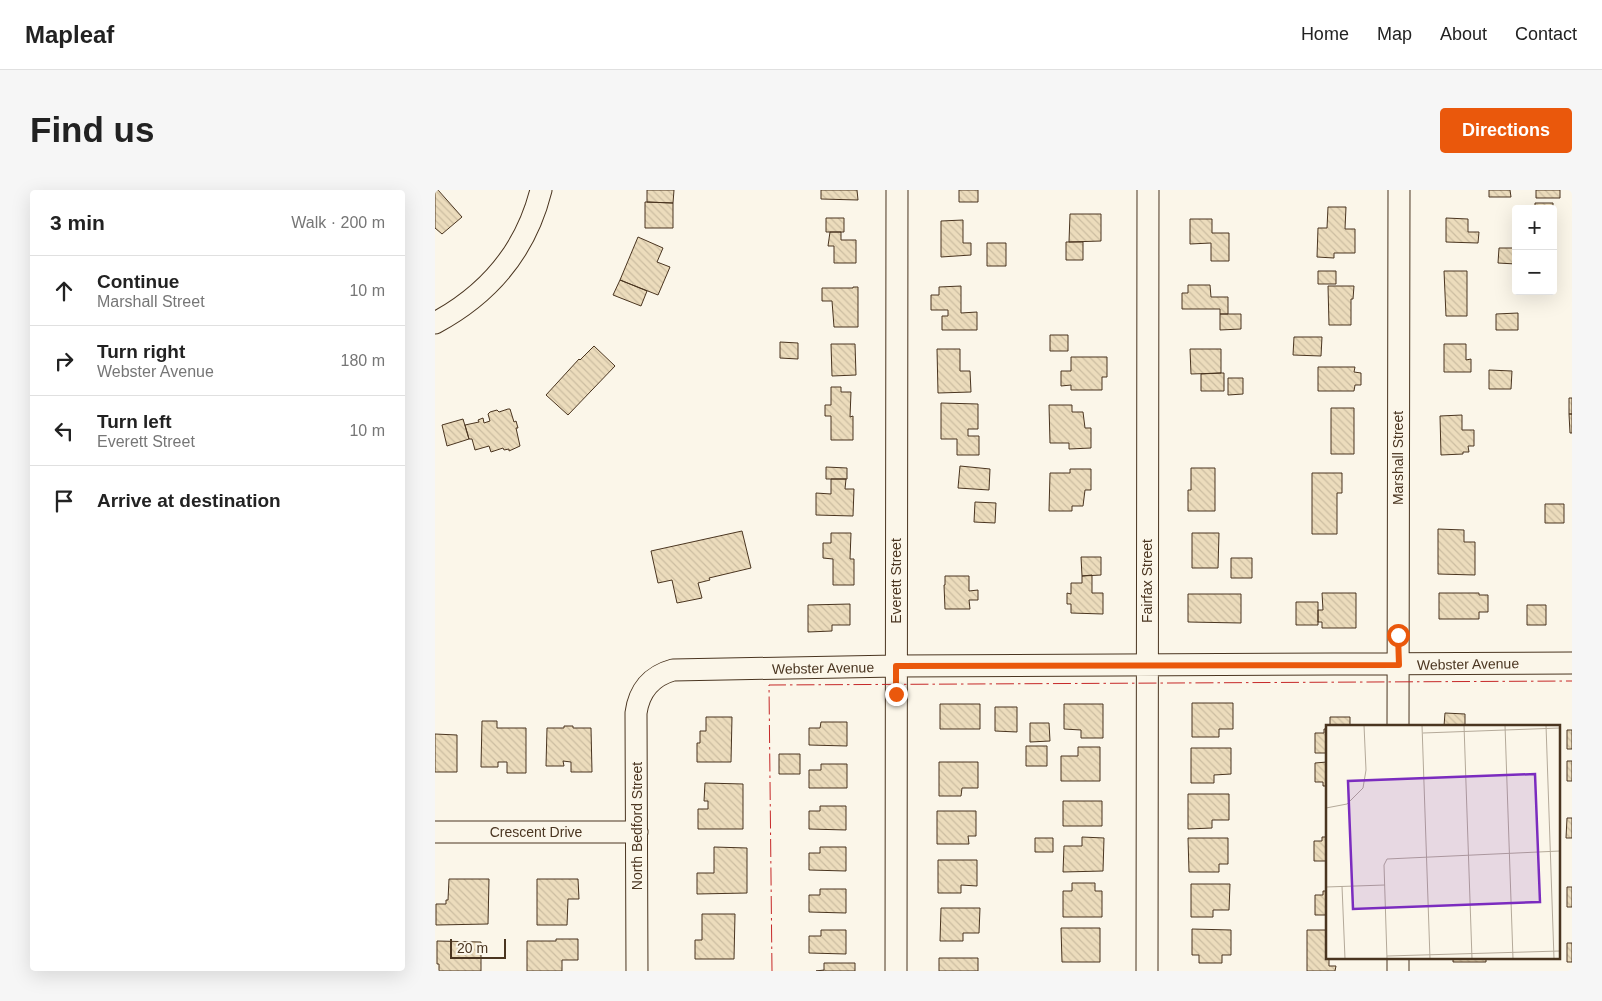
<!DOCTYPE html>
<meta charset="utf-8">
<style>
:root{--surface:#fff;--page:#f6f6f6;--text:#222;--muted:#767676;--line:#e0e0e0;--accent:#ea580c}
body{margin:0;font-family:Arial,sans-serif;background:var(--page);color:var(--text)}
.controls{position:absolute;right:15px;top:15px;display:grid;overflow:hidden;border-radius:5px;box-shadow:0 5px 20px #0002}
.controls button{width:45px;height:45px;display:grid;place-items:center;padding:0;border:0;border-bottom:1px solid var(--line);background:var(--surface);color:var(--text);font:25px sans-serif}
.scale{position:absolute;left:15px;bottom:12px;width:56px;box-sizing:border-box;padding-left:5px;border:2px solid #4a3520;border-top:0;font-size:14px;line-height:18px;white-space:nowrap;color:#4a3520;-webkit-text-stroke:4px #fbf6e9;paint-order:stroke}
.stop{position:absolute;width:15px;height:15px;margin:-11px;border:4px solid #ea580c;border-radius:50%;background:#fff}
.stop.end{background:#ea580c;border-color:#fff;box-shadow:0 1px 5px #0008}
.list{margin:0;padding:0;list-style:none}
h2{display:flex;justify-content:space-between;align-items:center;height:65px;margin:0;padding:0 20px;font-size:21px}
h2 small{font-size:16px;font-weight:400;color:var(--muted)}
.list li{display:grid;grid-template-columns:32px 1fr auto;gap:15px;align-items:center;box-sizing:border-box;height:70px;padding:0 20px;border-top:1px solid var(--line)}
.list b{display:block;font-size:19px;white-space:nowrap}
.list p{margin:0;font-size:16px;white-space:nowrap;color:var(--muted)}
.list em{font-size:16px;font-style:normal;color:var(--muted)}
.icon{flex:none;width:28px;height:28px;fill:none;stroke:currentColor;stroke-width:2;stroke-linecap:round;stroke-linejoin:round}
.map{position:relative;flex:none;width:1137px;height:781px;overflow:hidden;border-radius:5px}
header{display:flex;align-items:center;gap:30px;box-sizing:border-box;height:70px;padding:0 25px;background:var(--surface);border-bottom:1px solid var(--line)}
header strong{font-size:24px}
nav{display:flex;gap:28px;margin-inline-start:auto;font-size:18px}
.intro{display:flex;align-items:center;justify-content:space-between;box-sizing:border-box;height:120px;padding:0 30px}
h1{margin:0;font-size:35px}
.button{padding:12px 22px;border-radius:5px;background:var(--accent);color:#fff;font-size:18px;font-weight:700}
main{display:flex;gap:30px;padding:0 30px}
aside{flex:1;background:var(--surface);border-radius:5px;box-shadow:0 5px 20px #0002}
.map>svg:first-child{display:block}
</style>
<header>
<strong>Mapleaf</strong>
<nav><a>Home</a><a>Map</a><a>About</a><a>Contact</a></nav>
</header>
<div class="intro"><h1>Find us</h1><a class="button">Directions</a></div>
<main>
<aside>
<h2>3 min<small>Walk · 200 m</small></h2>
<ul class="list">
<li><svg class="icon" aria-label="ahead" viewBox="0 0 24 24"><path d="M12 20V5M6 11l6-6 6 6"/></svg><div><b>Continue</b><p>Marshall Street</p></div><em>10 m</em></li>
<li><svg class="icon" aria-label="right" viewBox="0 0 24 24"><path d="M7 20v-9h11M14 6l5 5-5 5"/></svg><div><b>Turn right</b><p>Webster Avenue</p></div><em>180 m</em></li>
<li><svg class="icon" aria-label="left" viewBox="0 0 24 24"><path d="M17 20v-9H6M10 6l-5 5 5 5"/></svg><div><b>Turn left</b><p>Everett Street</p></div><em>10 m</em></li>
<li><svg class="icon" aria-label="arrive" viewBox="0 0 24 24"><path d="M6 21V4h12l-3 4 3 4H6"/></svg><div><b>Arrive at destination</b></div></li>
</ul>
</aside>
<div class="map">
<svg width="1137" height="781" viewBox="0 0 1137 781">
<defs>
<pattern id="building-back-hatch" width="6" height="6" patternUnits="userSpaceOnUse" patternTransform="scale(1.25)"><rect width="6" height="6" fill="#ecdcbc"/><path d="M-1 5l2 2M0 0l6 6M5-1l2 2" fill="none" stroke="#ccbda1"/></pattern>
</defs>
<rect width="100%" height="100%" fill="#fbf6e9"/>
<!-- building -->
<path fill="url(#building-back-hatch)" stroke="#4a3520" d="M0,0H3L27,27L7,44L0,38Z
M212,0H239L238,13L212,12Z
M386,0H422L423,10L386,9Z
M524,0H543V12H524Z
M1054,0H1075L1076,7H1054Z
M1101,0H1125V8H1101Z
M210,12L238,13V38H210Z
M1100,13H1118V19H1100Z
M893,17H911L910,39H920V63H899V68L882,67L883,38H892Z
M635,24H666V51L634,52Z
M391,28H409V42H391Z
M1011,28L1033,29V42H1044L1043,53L1011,52Z
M755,29H777V43H794V71H776V53L755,54Z
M528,30V53H536V65L506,67V31Z
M395,42H406V50H421V73H399V56H393Z
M203,47L228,58L222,72L235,77L223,105L185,90Z
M631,52H648V70H631Z
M552,53H571V76H552Z
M1064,58H1081V74L1063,73Z
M883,81H901V94H883Z
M1009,81H1032V126H1011Z
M185,90L212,101L206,116L178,105Z
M753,95H775L776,107H793V124H785V119H747V103H753Z
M526,96V123L542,122V140H507V126H513V120H496V105H504V97Z
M893,96H919L918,109H916V135H894Z
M418,97H423V137H399L397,111H387V98H418Z
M1083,123V140H1061V124Z
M785,124H806V139L785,140Z
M615,145H633V161H615Z
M859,147H887L886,166L858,165Z
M345,152L363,153V169L345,168Z
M396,154H420L421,185L397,186Z
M1009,154H1031V170L1036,169V182H1009Z
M159,156L180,176L133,225L111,205L144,169L145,170Z
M502,159H525V181H535L536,202L503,203Z
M755,159H786V183L756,184Z
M636,167H672V187H667V200H636V195L626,196V181H636Z
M883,177H920L919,182L926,183V195H920L919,201H883Z
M1054,180L1077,181L1076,199H1054Z
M786,183H789V201H766V184Z
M793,188H808V204L793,205Z
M396,197H406V202H416L415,227L418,226V250H396V226H390V215H396Z
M1134,208H1137V224H1134Z
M506,213L543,214V239H533V246H544V265H522V249H506Z
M614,215H637V222H648L650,238H656V258L634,259V253H615Z
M896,218H919V264H896Z
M73,219H75L79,232L81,231L83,238H81L85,256L74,261V259L69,260L68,258L56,262L54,256L40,260L37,249H34L30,235L44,232L43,230L48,228L49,233L55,231L53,224L55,222L62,220L64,222Z
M1134,224H1137V243H1135Z
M1027,225V240H1039V256H1033L1034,262H1028V264L1006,265L1005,226Z
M28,229L34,249L12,256L7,235Z
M525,276L555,279L554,300L523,298Z
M391,277L412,278V289H391Z
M756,278H780V321H753V300H756Z
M635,279H656V300H650L648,316H637V321H614L615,283H635Z
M877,283H907V303H902V344H877Z
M396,289H411L410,299H419L418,326L381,325V303L396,304Z
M540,312L561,313L560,333L539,332Z
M1110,314H1129V333H1110Z
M1003,339L1029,340V352H1040V385L1003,384Z
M307,341L316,378L274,388L275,390L263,393L267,408L242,413L237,390L223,393L216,361Z
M396,343H416L415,369H419V395H398V369L388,368V353H396Z
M757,343H784L783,378H757Z
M646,367H666V385L647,386Z
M796,368H817V388H796Z
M657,385V403H668V424L636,423V414H632V403L636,404V393H647V386Z
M510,386H534V401L543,400V410H534L535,419H510L509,395H510Z
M887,403H921V438H887V432H883V420H888Z
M1004,403H1044V405H1053V422H1044V429H1004Z
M753,404H806V433L753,432Z
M861,412H883V435H861Z
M415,414V435H397V441L373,442V415Z
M1092,415H1111V435H1092Z
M757,513H798V539H784V547H757Z
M505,514H545V539H505Z
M629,514H668V548H646V540L629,539Z
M560,517H582V542L560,541Z
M1010,523L1030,524V536H1009Z
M271,527H297L296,572H262V553H265V541H271Z
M895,527H915V536H895Z
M47,531H62V538H91V583H72V572H63V577H46Z
M386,532H412V556L374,555V538H385Z
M595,533H614L615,551L595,552Z
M129,536H138V538H156L157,582H136V572L128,571L129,576H111L112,538H129Z
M889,539H892V563H880V543H889Z
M1132,540H1137V559H1132Z
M0,544L22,545V582H0Z
M591,556H612V576H591Z
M643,557H665V591H626V566H643Z
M756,558H796V584L779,585V593H756Z
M344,564H365V584H344Z
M1132,571H1137V591H1132Z
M504,572H543V598H527L526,606H504Z
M892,572V596H888V592H880V573Z
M386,574H412V598H374V580H386Z
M270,593L308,594V639H263V619H273V611H269Z
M753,604H794V630H777V638L753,639Z
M628,611H667V636H628Z
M385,616H411V640L374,639V621H385Z
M502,621H541V646H533L534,654H502Z
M1132,628H1137V648H1131Z
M647,647L669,648L668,681L628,682L629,656H647Z
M887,647H892V671H879V651H887Z
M600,648H618V662H600Z
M753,648H793V674H784V682H754Z
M279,657L312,658V703L262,704V683H279Z
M385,657H411V681L374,680V663H385Z
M503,670H542V696L526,695V703H503Z
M14,689H54L53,734L1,735V714H11V710H13Z
M102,689H143L144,709H133L132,735H102Z
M637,693H660V701H667V727H628V701H637Z
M756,694H795L794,720H778V727H756Z
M1132,697H1137V717H1132Z
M385,699H411V723L374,722V705H385Z
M888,701H892V725H880V705H888Z
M506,718H545L544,743H528V751H505Z
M267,724H300L299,769H260V750H267Z
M626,738H665V772H627Z
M757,739L796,740V765H787V773H764V765H757Z
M386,740H411V764L374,763V746H386Z
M872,740H892V767H895L894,768V776H901L900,781H872Z
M121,749H143V770H127V781H92V751H121Z
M2,751L46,752V781H4V774H2Z
M1132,753H1137V772H1132Z
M1018,767H1051V772H1018Z
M504,768H543V781H504Z
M389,773H420V781H381L389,780Z"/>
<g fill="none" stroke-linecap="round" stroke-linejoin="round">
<!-- minor casing -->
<g stroke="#4a3520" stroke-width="23">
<path id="minor" d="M0,133C54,104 91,60 106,0
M963,536L964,0
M0,642H202
M202,781L201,523C204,501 216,486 238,480L461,476L1137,473
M461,781L462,0
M712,781L713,0
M963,781V767"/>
</g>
<!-- minor -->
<use href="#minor" stroke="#fbf6e9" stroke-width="21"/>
<!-- power -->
<path stroke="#c62828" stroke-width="1" stroke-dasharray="18 4 2.5 4" stroke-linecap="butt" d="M337,781L334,495L1137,491"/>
</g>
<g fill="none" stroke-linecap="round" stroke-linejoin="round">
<!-- route -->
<path stroke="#ea580c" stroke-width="6" d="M461,504V476L964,475L963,445"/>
</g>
<g text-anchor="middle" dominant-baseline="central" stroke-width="4" stroke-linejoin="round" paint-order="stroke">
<!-- street labels -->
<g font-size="14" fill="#4a3520" stroke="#fbf6e9">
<text transform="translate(963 268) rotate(-90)">Marshall Street</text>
<text transform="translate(461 391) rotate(-90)">Everett Street</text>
<text transform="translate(712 391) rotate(-90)">Fairfax Street</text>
<text transform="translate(1033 474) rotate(-1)">Webster Avenue</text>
<text transform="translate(388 478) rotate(-1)">Webster Avenue</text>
<text transform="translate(202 636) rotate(-90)">North Bedford Street</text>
<text x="101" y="642">Crescent Drive</text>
</g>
</g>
<!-- overview -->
<g transform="translate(891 535)">
<rect width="234" height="234" fill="#fbf6e9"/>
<path fill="none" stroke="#b4a999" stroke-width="1" d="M96,0L104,234M138,0L146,234M179,0L187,234M220,0L228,234M97,8L234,3M0,83L21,79L37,63L40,45L38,0M16,161L19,234M0,162L59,160M61,231L234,226M61,234L58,140L61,134L234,126"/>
<path fill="#7b2cbf" fill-opacity="0.15" stroke="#7b2cbf" stroke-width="2.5" d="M209,49L214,177L27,184L22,56Z"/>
<rect width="234" height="234" fill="none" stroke="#4a3520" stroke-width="2.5"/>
</g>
</svg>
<div class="controls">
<button>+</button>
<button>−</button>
</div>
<div class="scale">20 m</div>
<div class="stop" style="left:963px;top:445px"></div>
<div class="stop end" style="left:461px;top:504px"></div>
</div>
</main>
